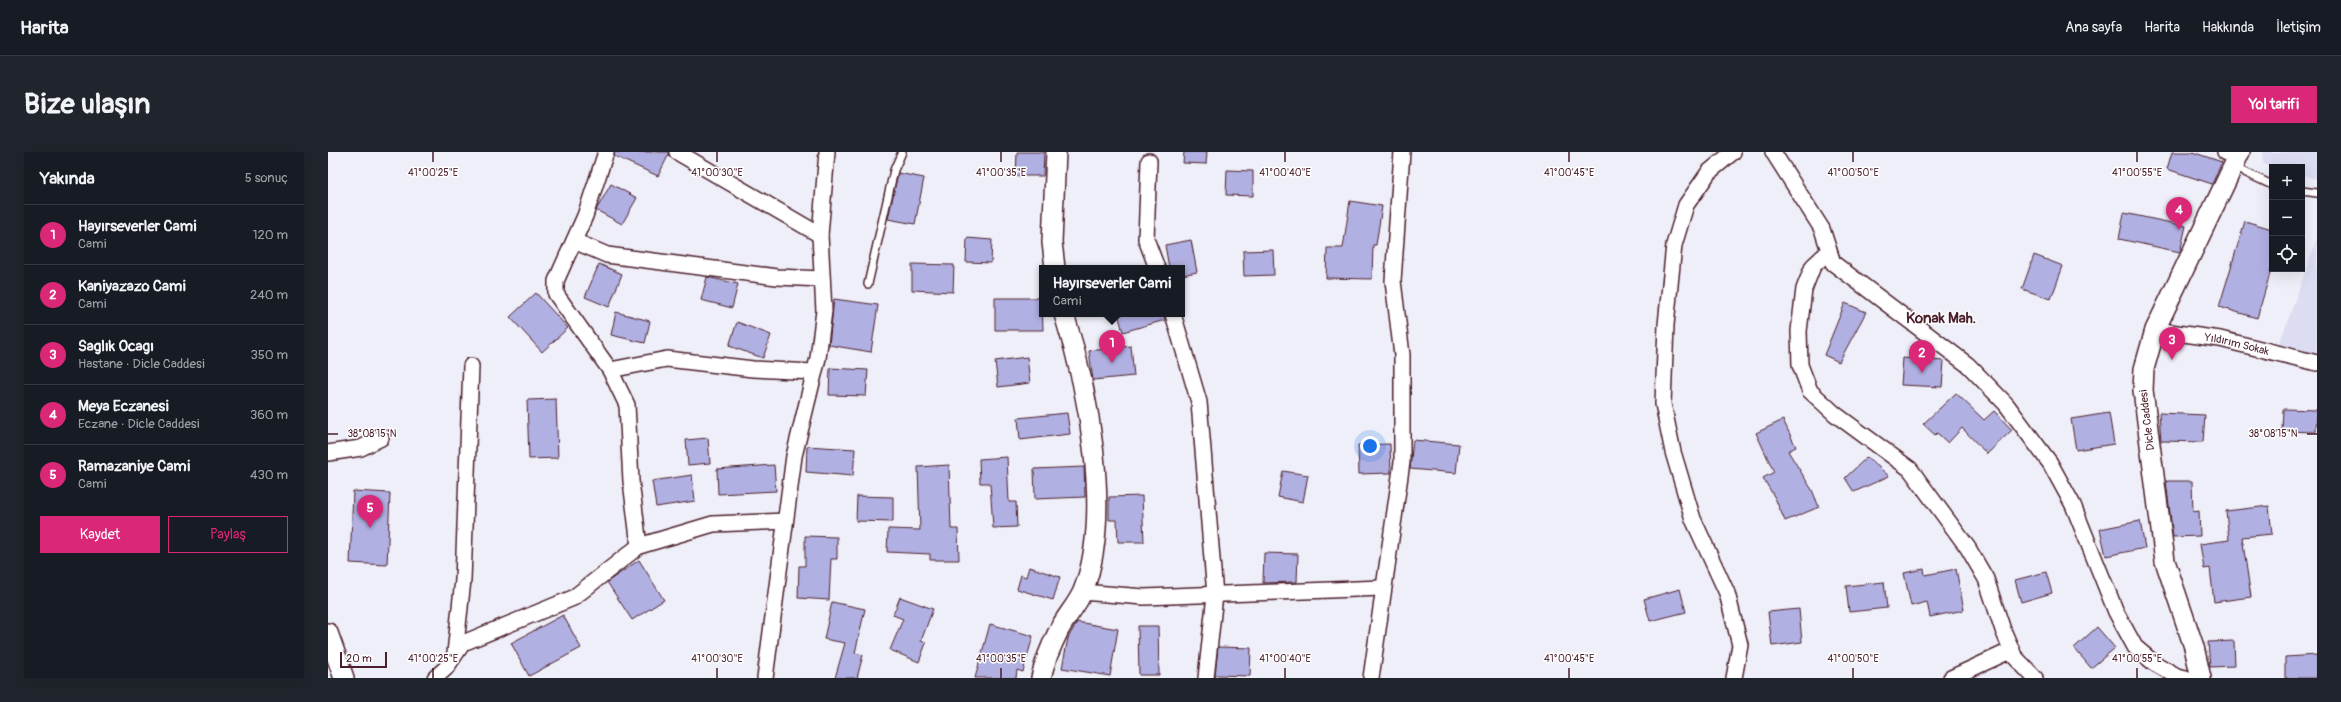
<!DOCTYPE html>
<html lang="tr">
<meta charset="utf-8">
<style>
:root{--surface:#171b24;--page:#20242c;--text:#f1f3f6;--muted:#9ea1a6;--line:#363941;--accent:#db2777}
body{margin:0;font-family:Pangolin,sans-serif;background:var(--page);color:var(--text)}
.controls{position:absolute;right:12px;top:12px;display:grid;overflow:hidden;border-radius:0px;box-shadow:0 4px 16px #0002}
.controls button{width:36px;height:36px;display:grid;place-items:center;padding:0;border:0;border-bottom:1px solid var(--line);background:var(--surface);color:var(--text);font:20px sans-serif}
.scale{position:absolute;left:12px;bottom:10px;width:47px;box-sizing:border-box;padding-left:4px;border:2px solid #4a1f2b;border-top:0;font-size:11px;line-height:14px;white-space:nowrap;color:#4a1f2b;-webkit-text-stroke:3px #fff;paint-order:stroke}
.you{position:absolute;left:1042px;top:294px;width:14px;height:14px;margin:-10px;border:3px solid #fff;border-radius:50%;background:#1a73e8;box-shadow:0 0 0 6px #1a73e833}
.badge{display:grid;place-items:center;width:26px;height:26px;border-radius:50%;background:var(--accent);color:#fff;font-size:13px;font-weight:700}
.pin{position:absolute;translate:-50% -33px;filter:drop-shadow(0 1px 2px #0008)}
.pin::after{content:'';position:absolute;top:21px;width:14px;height:12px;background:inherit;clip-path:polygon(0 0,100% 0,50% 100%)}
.popup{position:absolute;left:711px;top:113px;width:146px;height:52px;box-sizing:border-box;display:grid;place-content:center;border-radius:0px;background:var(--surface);filter:drop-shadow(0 1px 3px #0005);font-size:13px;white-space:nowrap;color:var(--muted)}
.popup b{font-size:15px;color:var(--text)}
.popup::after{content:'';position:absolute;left:50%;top:100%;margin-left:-8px;border:8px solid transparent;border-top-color:var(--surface)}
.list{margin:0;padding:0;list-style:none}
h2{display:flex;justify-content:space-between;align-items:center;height:52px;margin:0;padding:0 16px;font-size:17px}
h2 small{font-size:13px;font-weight:400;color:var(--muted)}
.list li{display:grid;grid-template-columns:26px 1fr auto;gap:12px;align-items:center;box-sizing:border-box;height:60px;padding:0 16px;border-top:1px solid var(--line)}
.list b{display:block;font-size:15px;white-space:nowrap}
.list p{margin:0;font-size:13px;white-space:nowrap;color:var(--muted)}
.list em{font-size:13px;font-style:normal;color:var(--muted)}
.actions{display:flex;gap:8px;padding:12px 16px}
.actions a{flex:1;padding:9px 0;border:1px solid var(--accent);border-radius:0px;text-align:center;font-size:14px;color:var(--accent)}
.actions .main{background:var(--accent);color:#fff}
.icon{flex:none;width:22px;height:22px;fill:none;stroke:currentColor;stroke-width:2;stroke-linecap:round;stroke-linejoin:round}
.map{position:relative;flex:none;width:1989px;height:526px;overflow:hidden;border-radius:0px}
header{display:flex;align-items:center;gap:24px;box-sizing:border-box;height:56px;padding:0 20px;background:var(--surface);border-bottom:1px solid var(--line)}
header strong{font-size:19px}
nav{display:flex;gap:22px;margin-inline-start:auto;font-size:14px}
.intro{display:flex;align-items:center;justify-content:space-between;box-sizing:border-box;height:96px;padding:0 24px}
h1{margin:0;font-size:28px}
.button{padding:10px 18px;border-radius:0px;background:var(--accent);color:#fff;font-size:14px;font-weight:700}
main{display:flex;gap:24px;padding:0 24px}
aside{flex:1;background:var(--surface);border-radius:0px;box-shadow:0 4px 16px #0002}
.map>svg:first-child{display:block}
</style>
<header>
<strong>Harita</strong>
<nav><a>Ana sayfa</a><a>Harita</a><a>Hakkında</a><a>İletişim</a></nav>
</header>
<div class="intro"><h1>Bize ulaşın</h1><a class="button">Yol tarifi</a></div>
<main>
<aside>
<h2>Yakında<small>5 sonuç</small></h2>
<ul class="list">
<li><span class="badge">1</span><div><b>Hayırseverler Cami</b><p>Cami</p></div><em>120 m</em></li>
<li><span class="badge">2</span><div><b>Kaniyazazo Cami</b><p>Cami</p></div><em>240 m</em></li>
<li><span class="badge">3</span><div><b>Saglık Ocagı</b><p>Hastane · Dicle Caddesi</p></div><em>350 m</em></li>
<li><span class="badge">4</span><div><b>Meya Eczanesi</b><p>Eczane · Dicle Caddesi</p></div><em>360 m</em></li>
<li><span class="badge">5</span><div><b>Ramazaniye Cami</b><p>Cami</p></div><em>430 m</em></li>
</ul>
<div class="actions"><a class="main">Kaydet</a><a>Paylaş</a></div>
</aside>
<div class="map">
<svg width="1989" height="526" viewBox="0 0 1989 526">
<rect width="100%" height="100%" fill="#efeff9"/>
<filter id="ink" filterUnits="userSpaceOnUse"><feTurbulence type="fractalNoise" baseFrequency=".025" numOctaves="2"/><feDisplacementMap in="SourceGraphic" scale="8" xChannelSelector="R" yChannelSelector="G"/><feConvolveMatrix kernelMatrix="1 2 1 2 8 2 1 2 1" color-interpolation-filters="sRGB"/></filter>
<g filter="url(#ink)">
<!-- built -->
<path fill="#dcdcf2" d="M1935,0H1989V27L1974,23V15H1947L1936,12L1934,5Z
M1989,87V202L1951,193Z"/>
<!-- building -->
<path fill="#b1b0e2" stroke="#4a1f2b" d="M287,0H340L341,2L330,24L286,4Z
M689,0H716L715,24H688Z
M856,0H879L878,12L855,11Z
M1844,0H1864L1894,10L1884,32L1839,17Z
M899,18L925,19V44L898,43Z
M570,21L596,26L587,72L560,67Z
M283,32L309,46L294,72L268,58Z
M1022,49L1054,54L1048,93H1045L1044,127L998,126L999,96H1015Z
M1796,61L1858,74L1852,100L1791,87Z
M1917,69L1944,77V115L1929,166L1891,155Z
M639,86L664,88L663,111L638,110Z
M863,88L869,120L854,123V116H841L837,93Z
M945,98L946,123L916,124L915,99Z
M1706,103L1735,114L1723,147L1694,137Z
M271,112L294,122L281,155L257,145Z
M584,112L626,113L625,140L584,138Z
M379,125L410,132L404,156L373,148Z
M208,141L240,176L214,200L182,165Z
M667,146H714L715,178H667Z
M506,147L550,153L543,200L501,193Z
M1517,151L1538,160L1511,210L1496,203Z
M288,160L322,169L317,191L283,183Z
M790,162H836L837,168L795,180Z
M409,170L443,183L435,206L401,194Z
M803,194L806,224L765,228L761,199Z
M699,205L702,231L670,235L667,209Z
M1575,206L1616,209L1614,235L1573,233Z
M502,216L540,218L538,244L501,243Z
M1628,241L1656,268L1666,259L1684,278L1659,302L1634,276L1620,291L1609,281L1607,283L1595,272Z
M228,247L230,306L201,307L199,248Z
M1955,257L1989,258L1988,280L1954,279Z
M739,261L742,282L692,288L690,266Z
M1781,261L1786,292L1748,298L1743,267Z
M1831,261L1877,263L1875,290L1833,289Z
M1455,268L1468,295L1460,299L1484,338L1491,355L1457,369L1447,346L1435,326L1446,320L1428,281Z
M380,286L382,311L360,313L358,288Z
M1085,288L1131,292L1128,321L1082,317Z
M1062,292L1063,321L1031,322L1030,293Z
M479,294L527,297L525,324L478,320Z
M679,305L681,350H688L689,375L665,376L662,331H652L651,307Z
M1539,305L1561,324L1526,340L1517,326Z
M446,313L448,339L390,342L389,317Z
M621,313L623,377H630L631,408H602V402L559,400L560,377L592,378L590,315Z
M756,315L757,345L707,347L706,317Z
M955,319L980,323L975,350L950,345Z
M364,323L367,349L328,355L324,329Z
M1838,329H1864L1865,360L1871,359L1872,384L1845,385Z
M25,339L62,341L59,413L22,411Z
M529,344L565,345V370L528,369Z
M814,344L816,390H790L789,368H781V345Z
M1941,354L1944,382L1914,385L1923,445L1886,450L1882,416L1876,417L1872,392L1901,388L1898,359Z
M1812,369L1817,396L1778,404L1772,377Z
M477,384L509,385V407H503L501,448L470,446L471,414H477Z
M936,401L970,402L969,430L935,431Z
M311,408L336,448L304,468L279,430Z
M701,415L732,425L725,448L689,437L693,423L698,425Z
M1596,417L1597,423L1628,417L1636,458L1602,465L1599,450L1583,454L1576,421Z
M1718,420L1724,441L1693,450L1687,428Z
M1556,430L1559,456L1521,460L1518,434Z
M1352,437L1358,460L1322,469L1316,447Z
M572,445L605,457L593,489L598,491L591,510L562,498L575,467L565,463Z
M504,450L537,457L527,501L535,503L529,526H507L517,491L496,487Z
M1471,457L1474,490L1444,494L1440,460Z
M235,463L253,496L201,524L183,491Z
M749,470L790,477L782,524L734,516L740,486Z
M662,472L705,484L695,520L689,518L688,526H647Z
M810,474H830L831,523H811Z
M1769,475L1787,496L1763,516L1746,496Z
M1906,489L1907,514L1882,515L1880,490Z
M890,495L923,496L922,524L887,523Z
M1989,503V526H1957V505Z"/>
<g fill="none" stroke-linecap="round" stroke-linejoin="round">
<!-- service casing -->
<g stroke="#4a1f2b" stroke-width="10">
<path id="service" d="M1906,15L1944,33
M1974,39L1989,41
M540,132L566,18L574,0"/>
</g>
<!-- minor casing -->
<g stroke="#4a1f2b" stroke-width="18">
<g id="minor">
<path d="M278,0L257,64L228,129V142L282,218L299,253L303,329L311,394"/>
<path d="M349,0L492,83"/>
<path d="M1405,0L1381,20L1358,53L1346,93L1338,173L1335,252L1345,300L1365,367L1399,441L1412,493L1406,526"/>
<path d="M1445,0L1494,77L1505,111L1640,213L1678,252L1722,311L1745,353L1788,460L1807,495L1826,511L1849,524L1858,526"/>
<path d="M1897,0L1910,6"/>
<path d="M821,9L818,87L829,116"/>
<path d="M246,89L279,103L449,125L494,127"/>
<path d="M1501,99L1485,114L1476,137L1471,179L1472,213L1482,239L1507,262L1582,317L1640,396L1658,427L1675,478L1686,504L1707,526"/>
<path d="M845,162L871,250L887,443L878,526"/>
<path id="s1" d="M1827,178L1892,187L1989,211"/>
<path d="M282,218L339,207L425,217L486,220"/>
<path d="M0,301L33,296L53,286"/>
<path d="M754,440L816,445L1054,436"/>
<path d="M127,501L135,428L143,214"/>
<path d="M107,526L118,516L135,491L245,446L311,394L385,372L457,369"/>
<path d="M437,526L466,304L490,206L496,159L492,83L499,0"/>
<path d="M1043,526L1074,310V203L1065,129L1074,0"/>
<path d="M1623,526L1684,498"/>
</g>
</g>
<!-- tertiary casing -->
<g stroke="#4a1f2b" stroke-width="22">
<path id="tertiary" d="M727,116L724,90L728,0
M0,481L16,526
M713,526C716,511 724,492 731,478C738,464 749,453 755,439C785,364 760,237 736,162
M1873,526L1866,495L1837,409L1815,238L1816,217L1827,178L1912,0"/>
</g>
<!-- service -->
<use href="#service" stroke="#fff" stroke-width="7"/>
<!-- minor -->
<use href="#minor" stroke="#fff" stroke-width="15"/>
<!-- tertiary -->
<use href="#tertiary" stroke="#fff" stroke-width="19"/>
</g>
</g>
<!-- ticks -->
<path fill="none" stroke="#4a1f2b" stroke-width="1.5" d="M105,0V10M389,0V10M673,0V10M957,0V10M1241,0V10M1525,0V10M1809,0V10M0,282H10M1979,282H1989M105,516V526M389,516V526M673,516V526M957,516V526M1241,516V526M1525,516V526M1809,516V526"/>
<g text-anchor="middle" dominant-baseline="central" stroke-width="3" stroke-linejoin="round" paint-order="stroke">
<!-- street labels -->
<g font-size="11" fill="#4a1f2b" stroke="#fff">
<text stroke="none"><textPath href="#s1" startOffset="83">Yıldırım Sokak</textPath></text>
<text transform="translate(1819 268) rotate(-97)">Dicle Caddesi</text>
</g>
<!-- district labels -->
<g font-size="15" font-weight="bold" fill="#4a1f2b" stroke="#fff">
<text x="1613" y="166">Konak Mah.</text>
</g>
</g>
<g font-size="10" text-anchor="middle" fill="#4a1f2b" stroke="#fff" stroke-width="3" stroke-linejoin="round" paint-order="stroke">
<text x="105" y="24">41°00'25"E</text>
<text x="389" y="24">41°00'30"E</text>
<text x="673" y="24">41°00'35"E</text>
<text x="957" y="24">41°00'40"E</text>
<text x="1241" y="24">41°00'45"E</text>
<text x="1525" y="24">41°00'50"E</text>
<text x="1809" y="24">41°00'55"E</text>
<text x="44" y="285">38°08'15"N</text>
<text x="1945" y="285">38°08'15"N</text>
<text x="105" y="510">41°00'25"E</text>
<text x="389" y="510">41°00'30"E</text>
<text x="673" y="510">41°00'35"E</text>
<text x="957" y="510">41°00'40"E</text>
<text x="1241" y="510">41°00'45"E</text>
<text x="1525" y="510">41°00'50"E</text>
<text x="1809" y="510">41°00'55"E</text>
</g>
</svg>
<div class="controls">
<button>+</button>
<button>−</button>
<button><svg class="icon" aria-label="locate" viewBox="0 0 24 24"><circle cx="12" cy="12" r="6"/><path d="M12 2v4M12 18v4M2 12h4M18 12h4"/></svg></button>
</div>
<div class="scale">20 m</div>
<div class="you"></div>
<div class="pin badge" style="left:784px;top:211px">1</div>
<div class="popup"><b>Hayırseverler Cami</b>Cami</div>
<div class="pin badge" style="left:1594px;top:221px">2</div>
<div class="pin badge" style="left:1844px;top:208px">3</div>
<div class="pin badge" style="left:1851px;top:78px">4</div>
<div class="pin badge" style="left:42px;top:376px">5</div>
</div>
</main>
